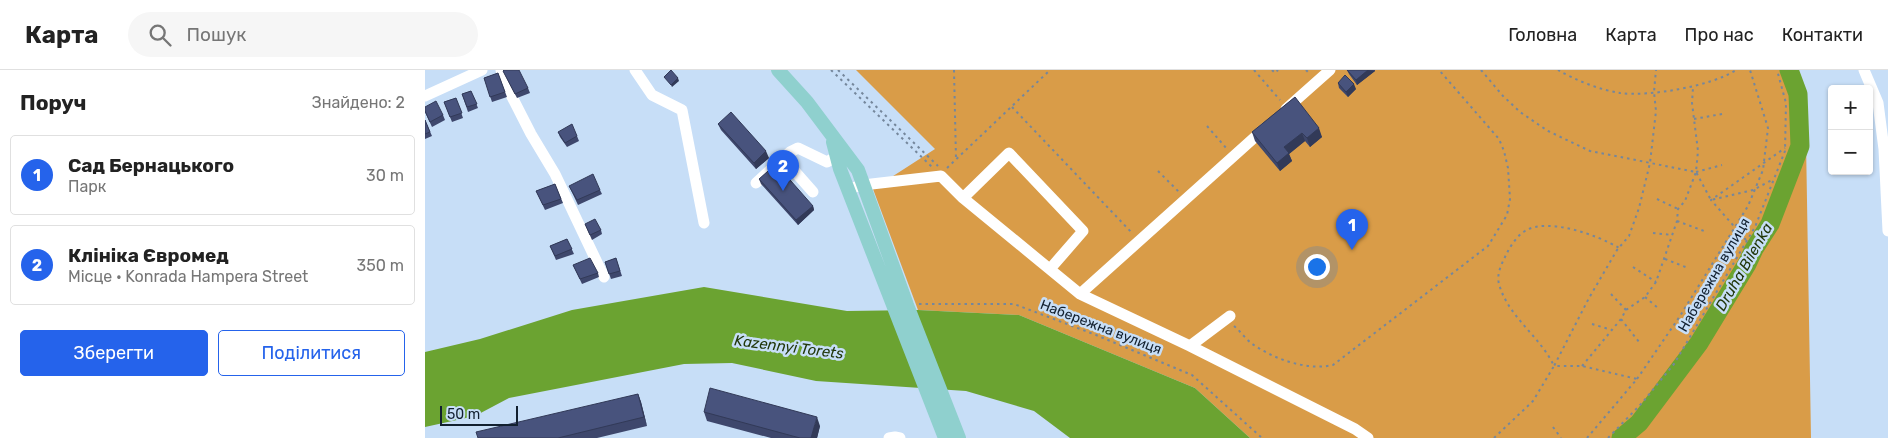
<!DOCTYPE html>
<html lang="uk">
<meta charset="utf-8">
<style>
:root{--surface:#fff;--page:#f6f6f6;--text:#222;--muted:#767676;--line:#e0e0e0;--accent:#2563eb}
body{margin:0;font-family:Rubik,sans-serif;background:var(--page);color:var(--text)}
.controls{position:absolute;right:15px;top:15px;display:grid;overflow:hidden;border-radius:5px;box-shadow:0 1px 4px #0004}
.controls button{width:45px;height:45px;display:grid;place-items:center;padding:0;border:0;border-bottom:1px solid var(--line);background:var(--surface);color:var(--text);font:25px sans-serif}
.scale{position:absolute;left:15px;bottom:12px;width:78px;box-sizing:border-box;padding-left:5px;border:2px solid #12202f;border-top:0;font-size:14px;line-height:18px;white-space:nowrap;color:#12202f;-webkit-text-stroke:4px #c7def7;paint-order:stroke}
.you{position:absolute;left:891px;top:196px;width:18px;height:18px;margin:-12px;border:4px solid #fff;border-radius:50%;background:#1a73e8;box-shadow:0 0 0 8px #1a73e833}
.badge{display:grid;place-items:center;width:32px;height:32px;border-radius:50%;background:var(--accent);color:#fff;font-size:16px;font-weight:700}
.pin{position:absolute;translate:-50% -41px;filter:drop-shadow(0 1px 2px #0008)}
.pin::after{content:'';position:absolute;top:26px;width:18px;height:15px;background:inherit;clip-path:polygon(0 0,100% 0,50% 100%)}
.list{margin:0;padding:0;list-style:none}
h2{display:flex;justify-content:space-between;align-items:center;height:65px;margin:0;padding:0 20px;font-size:21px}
h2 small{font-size:16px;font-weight:400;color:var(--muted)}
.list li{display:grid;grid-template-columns:32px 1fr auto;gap:15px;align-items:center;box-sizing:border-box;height:80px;margin:0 10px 10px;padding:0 10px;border:1px solid var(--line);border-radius:5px}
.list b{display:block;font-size:19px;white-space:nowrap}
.list p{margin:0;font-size:16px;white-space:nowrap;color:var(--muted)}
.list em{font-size:16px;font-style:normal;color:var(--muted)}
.actions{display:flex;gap:10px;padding:15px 20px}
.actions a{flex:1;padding:11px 0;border:1px solid var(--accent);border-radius:5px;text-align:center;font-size:18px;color:var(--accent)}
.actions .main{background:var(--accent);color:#fff}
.icon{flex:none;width:28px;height:28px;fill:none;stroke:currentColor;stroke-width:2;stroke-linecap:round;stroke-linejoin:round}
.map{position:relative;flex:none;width:1463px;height:368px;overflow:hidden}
header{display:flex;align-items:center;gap:30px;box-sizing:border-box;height:70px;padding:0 25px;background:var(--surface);border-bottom:1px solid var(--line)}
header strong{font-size:24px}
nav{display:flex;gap:28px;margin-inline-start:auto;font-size:18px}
.search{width:350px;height:45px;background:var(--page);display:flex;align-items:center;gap:12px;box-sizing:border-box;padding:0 18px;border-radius:28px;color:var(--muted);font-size:19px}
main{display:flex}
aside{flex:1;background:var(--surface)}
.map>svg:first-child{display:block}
</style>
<header>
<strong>Карта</strong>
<div class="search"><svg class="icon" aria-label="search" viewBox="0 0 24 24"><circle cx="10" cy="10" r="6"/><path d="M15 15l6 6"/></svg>Пошук</div>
<nav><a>Головна</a><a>Карта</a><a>Про нас</a><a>Контакти</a></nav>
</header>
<main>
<aside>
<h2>Поруч<small>Знайдено: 2</small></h2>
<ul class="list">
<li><span class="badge">1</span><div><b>Сад Бернацького</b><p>Парк</p></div><em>30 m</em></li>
<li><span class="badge">2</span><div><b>Клініка Євромед</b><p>Місце · Konrada Hampera Street</p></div><em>350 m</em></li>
</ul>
<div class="actions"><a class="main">Зберегти</a><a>Поділитися</a></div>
</aside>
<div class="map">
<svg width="1463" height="368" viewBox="0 0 1463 368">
<rect width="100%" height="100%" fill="#c7def7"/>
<!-- green -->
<path fill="#d99c48" d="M431,0H1355L1381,71L1386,368H825L770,318L594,245L493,240L448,119L510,79Z"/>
<!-- water -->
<path fill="#6ba331" d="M279,217L422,241L493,240L594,245L770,318L825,368H645L609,341L541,321L391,311L307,293L259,294L84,328L50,346L0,357V282L55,269L147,240Z"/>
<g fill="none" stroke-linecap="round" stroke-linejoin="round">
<!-- river -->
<path stroke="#6ba331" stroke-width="19" d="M1196,368L1214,353L1274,273L1322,194L1329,179L1345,154L1375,76L1373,24L1364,0"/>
<!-- path -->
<path stroke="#75879c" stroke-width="2" stroke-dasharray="2.5 4" stroke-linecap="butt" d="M406,0L507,97
M413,0L513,96
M529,0L531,89
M829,0L855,30
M847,0L850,3L853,0
M881,0L885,4
M1056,0L1078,26L1095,42L1123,61L1165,81L1271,102L1286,130L1328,120L1347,110
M1133,0C1150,10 1175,20 1195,23C1224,27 1287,16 1311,0
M587,37L708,164
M1269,49L1297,44
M782,56L802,79
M522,98L625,0
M733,101L754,122
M1271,102L1297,95
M1232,129L1253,139
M1252,151L1279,161
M1228,163L1247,165
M1321,170L1286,130L1360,78
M1240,189L1263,198
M1208,197L1231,212
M1186,224L1201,240
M1220,227L1233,238
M494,234H589L671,265L767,305L837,368
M1196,249L1214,272
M1167,254L1187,260
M809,256C815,261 820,268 826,273C848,289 882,301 908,295L1063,176L1082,145L1085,129L1083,98L1079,81L1074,69L1014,0
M1157,296L1196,249L1201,240L1220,227L1231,212L1252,151L1253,139L1260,131L1271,102L1273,81L1267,33L1268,17
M1212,309L1255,246L1323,136L1338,100L1343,58L1325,0
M1128,357L1136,368
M1069,368L1108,331L1129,296C1115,266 1083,247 1074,214C1071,203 1078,191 1083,181C1087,174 1092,166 1100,161C1122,147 1173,165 1194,178
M1162,368L1212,309L1157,296H1129L1164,228L1192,180L1204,166L1214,138L1225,93L1231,41L1229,22L1231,0
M1183,368L1217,333L1249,294L1330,157L1360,81L1361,33L1352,0"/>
<!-- minor -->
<path stroke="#fff" stroke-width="11" d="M76,0L84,21L106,64L130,104L179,207
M210,0L227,25L257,40L279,153
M1439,0L1453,33L1459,79L1463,161
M0,26L57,0
M861,39L905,0
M358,88L388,122
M331,113L365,82L373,78L402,92L412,86
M423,119L438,115L516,106L538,128L655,224L765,276L805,246
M538,128L584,83L658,161L625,199
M655,224L840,58
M765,276L930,359L943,368
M464,368L470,367L475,368"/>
<!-- major -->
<path stroke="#8fd0ce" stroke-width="14" d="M353,0L382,32L433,100L482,235L534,368
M408,72L415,99L520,368"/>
</g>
<!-- wall -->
<path fill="#3e476c" d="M922,0H950V1L932,15L924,4Z
M78,1L103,18L105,23L92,28Z
M73,3L82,27L67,32L59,8Z
M913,13L931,19L923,27L914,18Z
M46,21L53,38L43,42L37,24Z
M870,27L897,67L885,77L880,71L864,84L867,91L855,101L830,71L827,62Z
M31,28L38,48L27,52L19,32Z
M0,37L18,45L20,50L7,57L0,42Z
M0,50L7,66L0,69Z
M293,54L344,88L331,99L296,60Z
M133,62L152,66L154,71L142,77L135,67Z
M334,109L388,136L389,140L373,155L336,114Z
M130,114L138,133L120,140L111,121Z
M144,116L175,120L177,124L153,135Z
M160,154L176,160L177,164L167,170Z
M142,169L149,184L131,190L125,176Z
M191,188L197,206L186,209L180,192Z
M148,195L173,203L174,207L157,214Z
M213,324L216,332L222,356L172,368H53Z
M279,342L395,356L392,368H346L282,351Z"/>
<!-- shaded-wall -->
<path fill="#323a58" d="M943,0L950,1L932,15L931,10Z
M253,8L254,11L247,17L246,15Z
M929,14L931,19L923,27L921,22Z
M894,58L897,67L885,77L882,68Z
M877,63L880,71L864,84L867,91L855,101L852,93L859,77Z
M341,81L344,88L331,99L329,93Z
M388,136L389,140L373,155L371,150Z
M213,324L216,332L222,356L219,347Z
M392,347L395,356L392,368H386Z"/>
<!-- building -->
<path fill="#48537d" stroke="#323a58" d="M79,0H94L103,18L90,24L78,1Z
M246,0L253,8L246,15L239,7Z
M922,0H943L931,10Z
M73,3L80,22L65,27L59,8Z
M920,5L929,14L921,22L913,13Z
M46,21L52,34L42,37L37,24Z
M870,27L894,58L882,68L877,63L859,77L864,83L852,93L827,62Z
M31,28L37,43L25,47L19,32Z
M11,31L18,45L5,52L0,41V37Z
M306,42L341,81L329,93L293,54Z
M0,50L5,62L0,64Z
M147,54L152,66L140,73L133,62Z
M351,94L388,136L371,150L334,109Z
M168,104L175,120L152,130L144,116Z
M130,114L136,129L118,135L111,121Z
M170,149L176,160L165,165L160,154Z
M142,169L147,179L130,186L125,176Z
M165,188L173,203L155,209L148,195Z
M191,188L195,201L184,204L180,192Z
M285,318L392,347L386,368H375L279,342Z
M213,324L219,347L133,368H53L51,362Z"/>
<g text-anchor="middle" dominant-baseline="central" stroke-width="5" stroke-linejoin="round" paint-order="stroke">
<!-- street labels -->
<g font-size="14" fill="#12202f" stroke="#c7def7">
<text transform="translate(1289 205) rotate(-60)">Набережна вулиця</text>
<text transform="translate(676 257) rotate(21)">Набережна вулиця</text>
</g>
<!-- water labels -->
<g font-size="15" font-style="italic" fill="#21370a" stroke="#c7def7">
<text transform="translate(1319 197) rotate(-60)">Druha Bilenka</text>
<text transform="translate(364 277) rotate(7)">Kazennyi Torets</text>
</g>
</g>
</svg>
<div class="controls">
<button>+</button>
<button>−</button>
</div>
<div class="scale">50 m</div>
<div class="you"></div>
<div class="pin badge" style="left:927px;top:180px">1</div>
<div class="pin badge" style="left:358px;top:121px">2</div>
</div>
</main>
